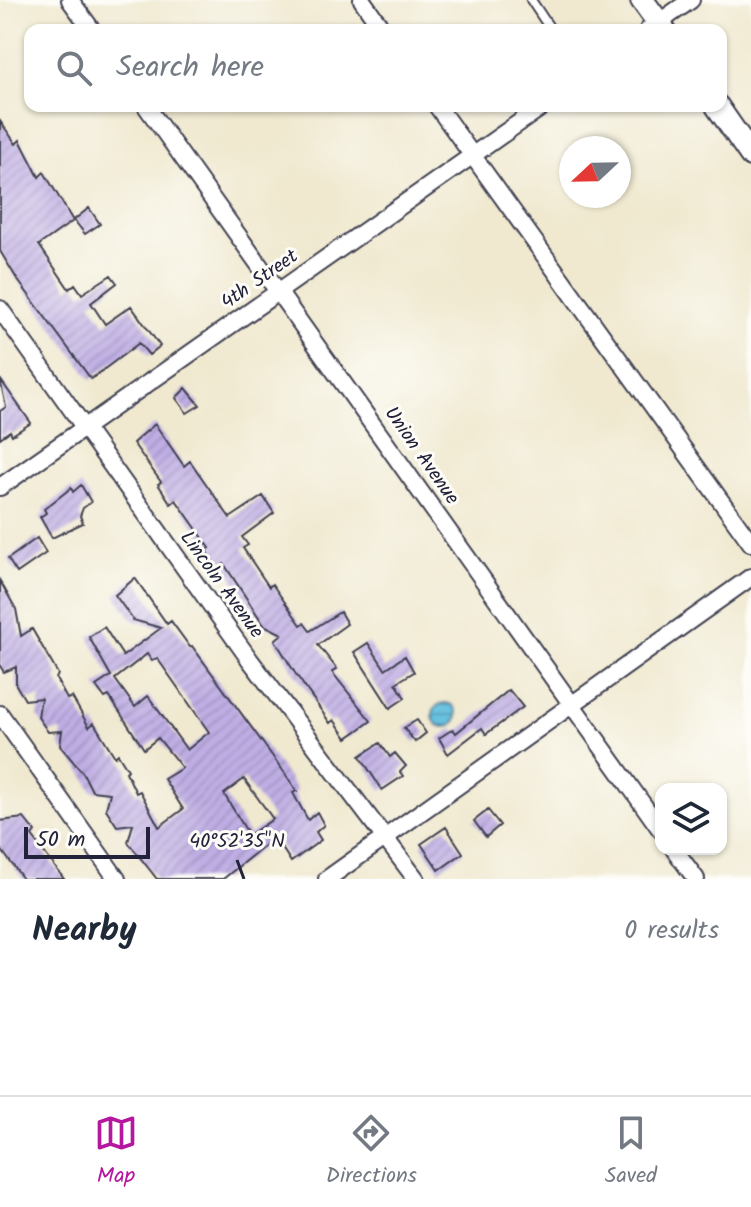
<!DOCTYPE html>
<meta charset="utf-8">
<style>
:root{--surface:#fff;--page:#f2f2f3;--text:#1f2937;--muted:#747a83;--line:#e0e1e3;--accent:#b5179e}
body{margin:0;font-family:Kalam,sans-serif;background:var(--page);color:var(--text)}
.controls{position:absolute;right:24px;bottom:24px;display:grid;overflow:hidden;border-radius:16px;box-shadow:0 2px 6px #0004}
.controls button{width:72px;height:72px;display:grid;place-items:center;padding:0;border:0;border-bottom:2px solid var(--line);background:var(--surface);color:var(--text);font:40px sans-serif}
.compass{position:absolute;left:559px;top:136px;width:72px;height:72px;border-radius:50%;background:var(--surface);box-shadow:0 2px 6px #0004;rotate:248deg}
.scale{position:absolute;left:24px;bottom:20px;width:126px;box-sizing:border-box;padding-left:8px;border:4px solid #22223b;border-top:0;font-size:22px;line-height:28px;white-space:nowrap;color:#22223b;-webkit-text-stroke:6px #fdfcf7;paint-order:stroke}
.list{margin:0;padding:0;list-style:none}
h2{display:flex;justify-content:space-between;align-items:center;height:104px;margin:0;padding:0 32px;font-size:34px}
h2 small{font-size:26px;font-weight:400;color:var(--muted)}
.icon{flex:none;width:44px;height:44px;fill:none;stroke:currentColor;stroke-width:2;stroke-linecap:round;stroke-linejoin:round}
.map{position:relative;flex:none;width:751px;height:879px;overflow:hidden}
.search{position:absolute;background:var(--surface);box-shadow:0 2px 6px #0004;left:24px;right:24px;top:24px;height:88px;display:flex;align-items:center;gap:20px;box-sizing:border-box;padding:0 28px;border-radius:16px;color:var(--muted);font-size:30px}
.sheet{height:216px;background:var(--surface)}
nav{display:flex;justify-content:space-around;align-items:center;box-sizing:border-box;height:112px;border-top:2px solid var(--line);background:var(--surface);font-size:22px;color:var(--muted)}
nav a{display:grid;justify-items:center;gap:4px}
nav .on{color:var(--accent)}
.map>svg:first-child{display:block}
</style>
<div class="map">
<svg width="751" height="879" viewBox="0 0 751 879">
<defs>
<pattern id="water-rules" width="6" height="5" patternUnits="userSpaceOnUse" patternTransform="scale(2)"><rect width="6" height="5" fill="#61bfdf"/><path d="M0 2.5h6" fill="none" stroke="#509bb6"/></pattern>
<pattern id="building-hatch" width="6" height="6" patternUnits="userSpaceOnUse" patternTransform="scale(2)"><rect width="6" height="6" fill="#bfaee4"/><path d="M-1 1l2-2M0 6l6-6M5 7l2-2" fill="none" stroke="#a495c4"/></pattern>
</defs>
<rect width="100%" height="100%" fill="#fdfcf7"/>
<filter id="ink" filterUnits="userSpaceOnUse"><feTurbulence type="fractalNoise" baseFrequency=".0125" numOctaves="2"/><feDisplacementMap in="SourceGraphic" scale="16" xChannelSelector="R" yChannelSelector="G"/><feConvolveMatrix kernelMatrix="1 2 1 2 8 2 1 2 1" color-interpolation-filters="sRGB"/></filter>
<filter id="wash" filterUnits="userSpaceOnUse"><feTurbulence type="fractalNoise" baseFrequency=".006" numOctaves="4" result="noise"/><feDisplacementMap in="SourceGraphic" scale="32" xChannelSelector="R" yChannelSelector="G"/><feGaussianBlur stdDeviation="1.8" result="paint"/><feColorMatrix in="noise" values="0 0 0 0 0 0 0 0 0 0 0 0 0 0 0 0 0 1.4 0 .05"/><feComposite in="paint" operator="in"/></filter>
<g filter="url(#wash)">
<rect width="100%" height="100%" fill="#f0e9d0"/>
<!-- water -->
<path fill="url(#water-rules)" stroke="#42708d" stroke-width="2" d="M433 715a12 12 0 1 1 24 0a12 12 0 1 1-24 0Z"/>
<g id="blocks">
<!-- building -->
<path fill="url(#building-hatch)" fill-rule="evenodd" d="M0,121L16,144L20,140L39,177L44,172L73,221L39,245L69,289L75,284L82,294L111,275L117,283L91,303L105,324L131,306L160,346L149,355L139,343L91,379L17,279L0,251Z
M89,208L100,224L85,234L74,220Z
M0,379L31,423L12,435L10,431L0,438V411L6,407Z
M186,388L200,405L187,413L176,398Z
M155,424L184,466L190,461L230,518L263,496L274,513L242,537L248,545L243,548L269,587L272,584L301,625L304,623L310,631L340,612L347,624L318,645L337,669L332,672L371,721L347,738L334,720L330,723L295,673L275,640L282,634L264,625L224,564L218,569L206,551L210,548L176,500L171,504L158,484L161,482L133,443Z
M81,485L91,502L83,508L80,516L83,523L52,538L40,517L46,513L44,509L71,488L73,492Z
M37,538L46,553L17,573L8,559Z
M135,578L167,624L171,621L190,647L192,646L284,772L297,791L293,793L308,820L317,812L324,825L316,832L321,840L291,862L275,837L223,879H157L128,842L133,824L117,826L106,809L110,793L92,791L83,773L60,746L62,731L48,732L38,717L41,698L25,700L16,685V667L4,672L0,666V581L16,609L21,636L32,629L58,674L56,679L67,699L72,697L89,727L94,723L115,757L118,754L128,770L126,772L136,793L140,791L159,827L183,809L164,779L182,768L158,738L144,749L109,696L105,698L96,686L111,676L89,637L104,627L123,656L161,628L133,620L115,595ZM147,654L152,661L157,658L209,732L187,750L148,696L135,707L115,679ZM244,779L273,819L249,835L224,794Z
M368,643L385,669L405,656L414,672L396,683L405,698L390,708L354,652Z
M509,690L523,707L486,734L482,728L448,754L439,738L453,729L456,733Z
M417,720L426,733L415,742L404,728Z
M380,743L390,757L395,753L406,766L400,772L403,776L382,790L360,756Z
M488,810L500,825L486,837L474,821Z
M24,818L35,832L32,836L64,879H23L0,848V821Z
M446,827L463,853L439,870L421,844Z"/>
</g>
</g>
<g filter="url(#ink)">
<use href="#blocks" fill-opacity="0" stroke="#414051" stroke-width="2"/>
<g fill="none" stroke-linecap="round" stroke-linejoin="round">
<!-- lane casing -->
<g stroke="#414051" stroke-width="12">
<path id="lane" d="M531,0L551,30"/>
</g>
<!-- street casing -->
<g stroke="#414051" stroke-width="20">
<path id="street" d="M70,0L92,30
M362,0L383,30
M648,30L691,0
M146,106L661,830
M437,106L751,543
M0,309L250,660L416,879
M0,487L543,106
M0,714L117,879
M674,849L696,879
M327,879L751,577"/>
</g>
<!-- secondary casing -->
<g stroke="#414051" stroke-width="26">
<path id="secondary" d="M642,0L664,30
M717,106L751,155"/>
</g>
<!-- lane -->
<use href="#lane" stroke="#fff" stroke-width="8"/>
<!-- street -->
<use href="#street" stroke="#fff" stroke-width="16"/>
<!-- secondary -->
<use href="#secondary" stroke="#fff" stroke-width="22"/>
</g>
</g>
<!-- ticks -->
<path fill="none" stroke="#22223b" stroke-width="3" d="M237,860L244,879"/>
<g text-anchor="middle" dominant-baseline="central" stroke-width="6" stroke-linejoin="round" paint-order="stroke">
<!-- street labels -->
<g font-size="20" fill="#22223b" stroke="#fdfcf7">
<text transform="translate(260 280) rotate(-35)">4th Street</text>
<text transform="translate(421 456) rotate(55)">Union Avenue</text>
<text transform="translate(221 585) rotate(54)">Lincoln Avenue</text>
</g>
</g>
<g font-size="20" text-anchor="middle" fill="#22223b" stroke="#fdfcf7" stroke-width="6" stroke-linejoin="round" paint-order="stroke">
<text x="237" y="847">40°52'35"N</text>
</g>
</svg>
<div class="controls">
<button><svg class="icon" aria-label="layers" viewBox="0 0 24 24"><path d="M12 4l9 5-9 5-9-5zM3 14l9 5 9-5"/></svg></button>
</div>
<svg class="compass" viewBox="-18 -18 36 36"><path d="M0-13l5 13h-10z" fill="#e53935"/><path d="M0 13l5-13h-10z" fill="#747a83"/></svg>
<div class="scale">50 m</div>
<div class="search"><svg class="icon" aria-label="search" viewBox="0 0 24 24"><circle cx="10" cy="10" r="6"/><path d="M15 15l6 6"/></svg>Search here</div>
</div>
<section class="sheet">
<h2>Nearby<small>0 results</small></h2>
<ul class="list">
</ul>
</section>
<nav>
<a class="on"><svg class="icon" aria-label="map" viewBox="0 0 24 24"><path d="M3 6l6-2 6 2 6-2v14l-6 2-6-2-6 2zM9 4v14M15 6v14"/></svg>Map</a>
<a><svg class="icon" aria-label="directions" viewBox="0 0 24 24"><path d="M12 3l9 9-9 9-9-9zM9 14v-3h6M13 9l2 2-2 2"/></svg>Directions</a>
<a><svg class="icon" aria-label="saved" viewBox="0 0 24 24"><path d="M7 4h10v16l-5-4-5 4z"/></svg>Saved</a>
</nav>
